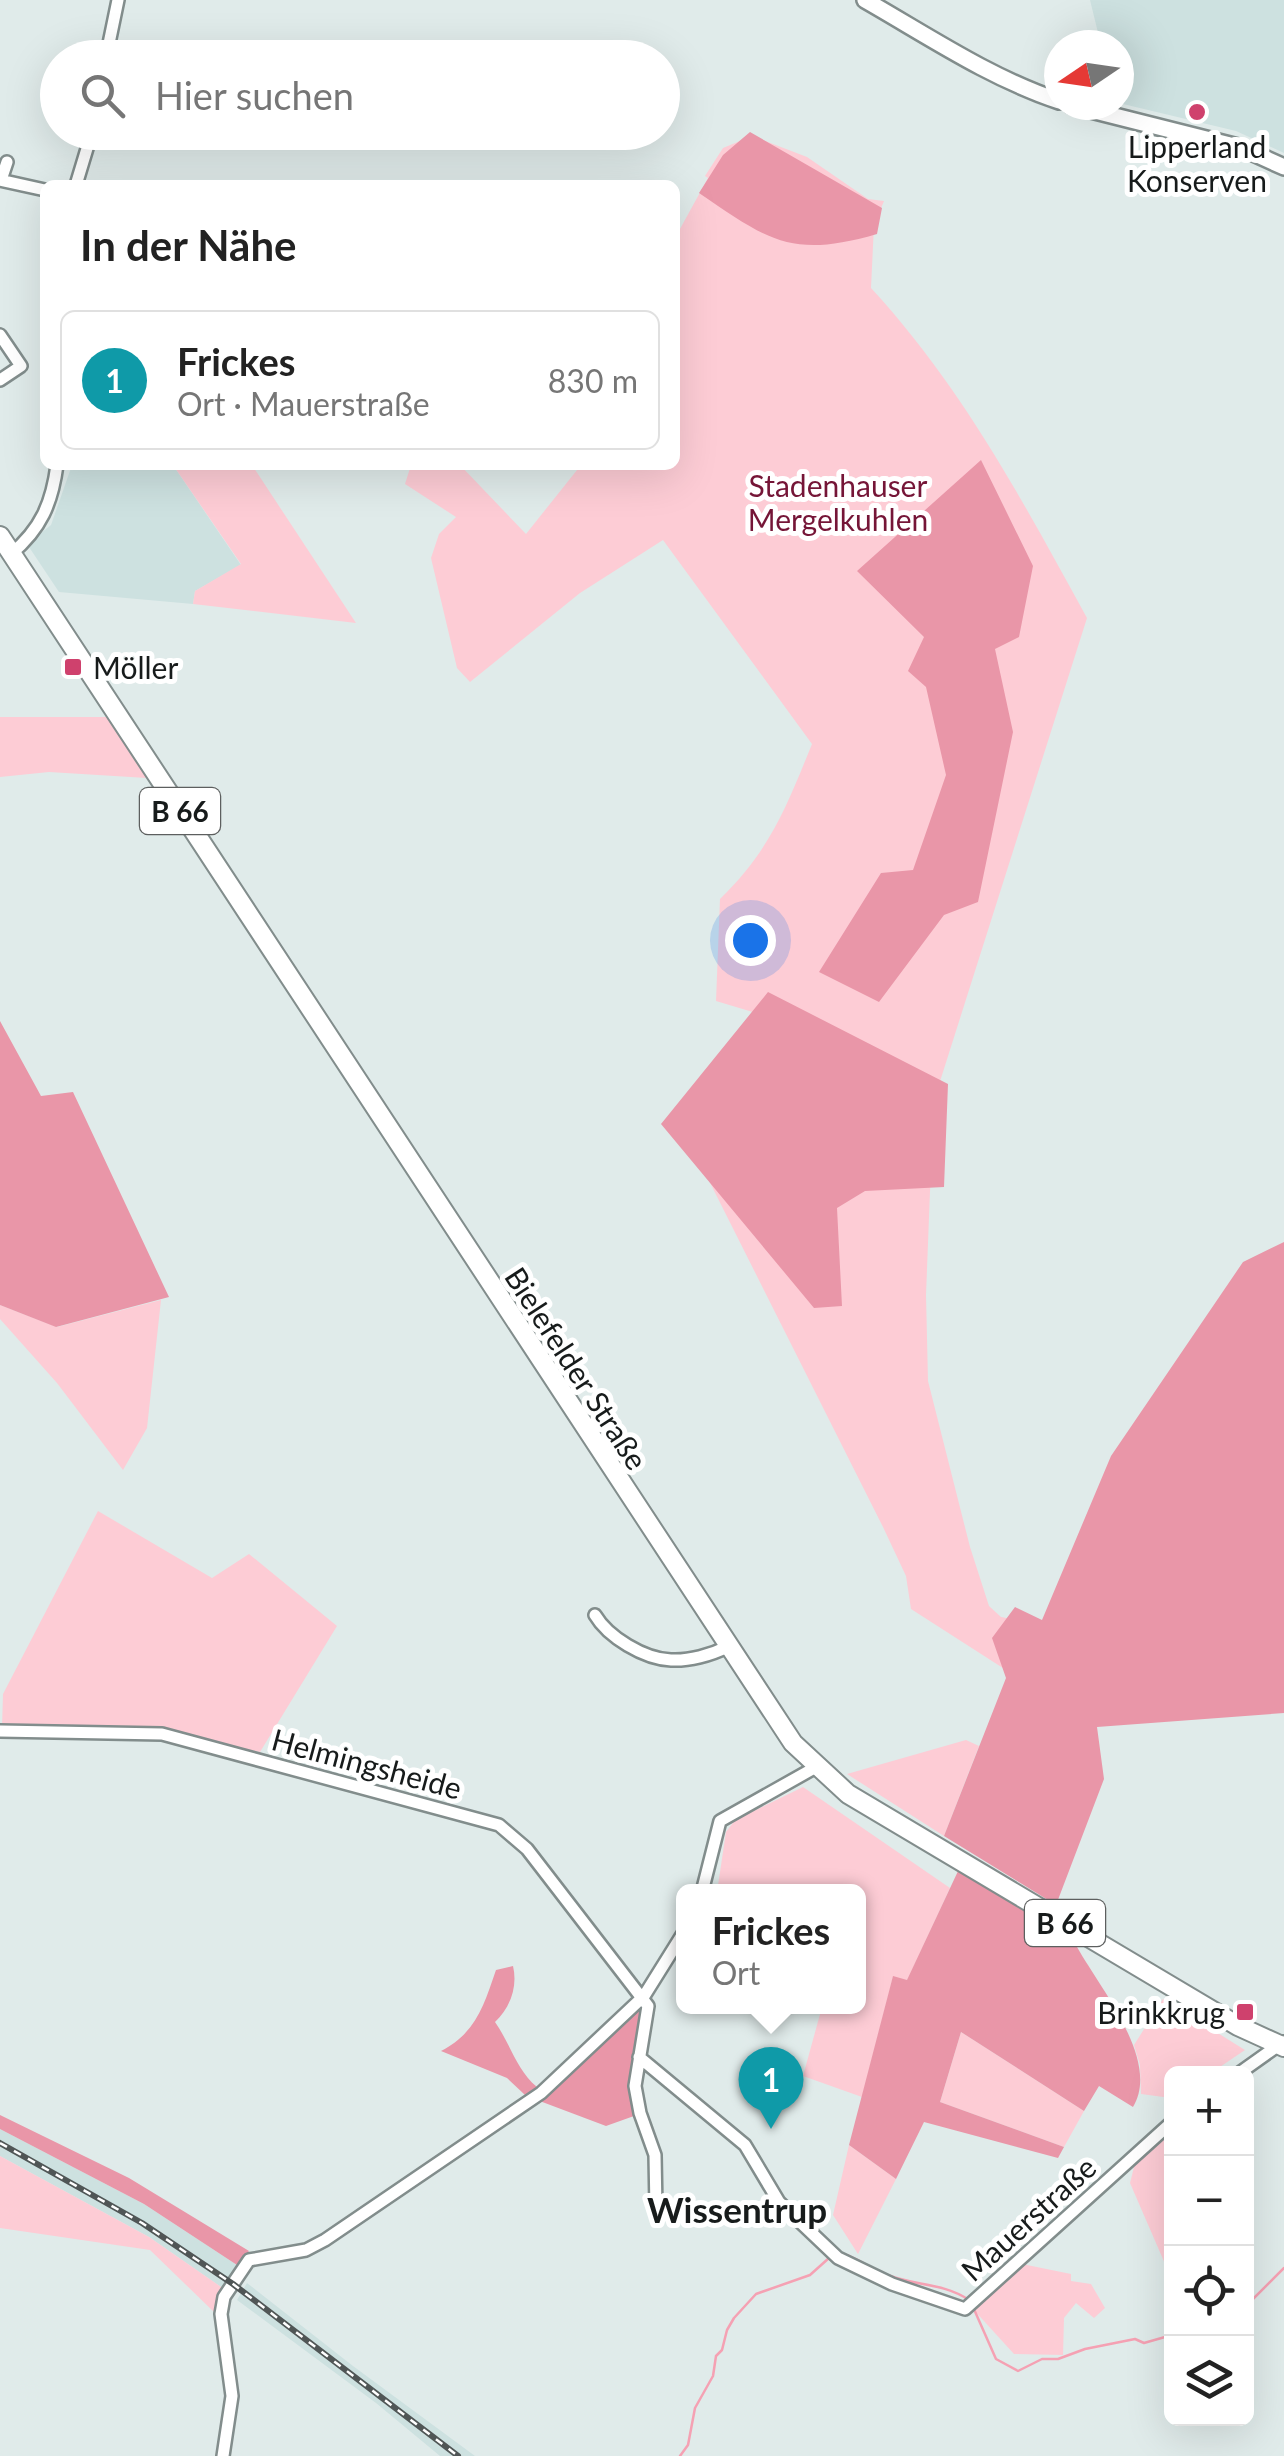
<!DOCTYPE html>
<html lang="de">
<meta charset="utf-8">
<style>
:root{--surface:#fff;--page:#f2f2f2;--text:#222;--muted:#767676;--line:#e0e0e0;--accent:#cf416d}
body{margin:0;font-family:Lato,sans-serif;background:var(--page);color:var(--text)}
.controls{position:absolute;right:30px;bottom:30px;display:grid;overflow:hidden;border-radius:15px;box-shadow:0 10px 40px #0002}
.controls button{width:90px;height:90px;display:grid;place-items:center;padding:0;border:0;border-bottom:2px solid var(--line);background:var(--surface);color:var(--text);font:50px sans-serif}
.compass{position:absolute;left:1044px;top:30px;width:90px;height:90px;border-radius:50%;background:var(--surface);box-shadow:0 10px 40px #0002;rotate:257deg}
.you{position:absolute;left:750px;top:940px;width:35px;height:35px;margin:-25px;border:8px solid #fff;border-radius:50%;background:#1a73e8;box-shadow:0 0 0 15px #1a73e833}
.badge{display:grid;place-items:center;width:65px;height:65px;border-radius:50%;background:var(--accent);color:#fff;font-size:32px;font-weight:700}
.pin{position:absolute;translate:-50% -82px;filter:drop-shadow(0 2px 5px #0008)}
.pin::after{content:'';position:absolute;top:52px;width:35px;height:30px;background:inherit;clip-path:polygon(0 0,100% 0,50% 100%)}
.popup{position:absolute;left:676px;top:1884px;width:190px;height:130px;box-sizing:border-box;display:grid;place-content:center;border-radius:15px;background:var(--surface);filter:drop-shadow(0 2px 8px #0005);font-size:32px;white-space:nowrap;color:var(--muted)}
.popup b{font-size:38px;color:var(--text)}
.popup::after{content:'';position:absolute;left:50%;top:100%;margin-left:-20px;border:20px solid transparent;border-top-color:var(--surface)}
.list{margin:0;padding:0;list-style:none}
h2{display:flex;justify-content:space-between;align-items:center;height:130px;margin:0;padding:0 40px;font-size:42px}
h2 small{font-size:32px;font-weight:400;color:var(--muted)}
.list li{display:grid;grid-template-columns:65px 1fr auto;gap:30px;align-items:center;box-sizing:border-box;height:140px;margin:0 20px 20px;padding:0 20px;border:2px solid var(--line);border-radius:15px}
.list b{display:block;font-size:38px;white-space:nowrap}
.list p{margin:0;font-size:32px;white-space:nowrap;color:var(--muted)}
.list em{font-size:32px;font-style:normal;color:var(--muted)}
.icon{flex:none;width:55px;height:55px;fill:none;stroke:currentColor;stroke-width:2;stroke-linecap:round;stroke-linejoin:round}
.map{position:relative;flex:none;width:1284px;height:2456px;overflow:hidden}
.search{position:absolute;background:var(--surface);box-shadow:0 10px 40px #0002;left:40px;top:40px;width:640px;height:110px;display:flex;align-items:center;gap:25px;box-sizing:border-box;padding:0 35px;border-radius:55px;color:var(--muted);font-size:38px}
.panel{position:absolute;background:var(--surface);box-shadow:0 10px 40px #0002;left:40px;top:180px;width:640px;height:290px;border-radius:15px}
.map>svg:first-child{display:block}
</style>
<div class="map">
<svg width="1284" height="2456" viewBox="0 0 1284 2456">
<rect width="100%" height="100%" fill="#e0ebea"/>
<!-- built -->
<path fill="#cde1e0" d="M1090,0H1284V153L1236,131L1123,104L1119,94V45H1101Z
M72,465H173L241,565L195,591L193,604L59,592L27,544L51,525Z
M0,2129L144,2204L237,2265L224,2289L149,2237L0,2156Z
M247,2283L353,2366L475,2456H440L376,2403L237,2300Z"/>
<!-- green -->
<path fill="#fdccd5" d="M752,136L807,157L868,199L884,201L874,225L871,288C963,388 1022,500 1087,618L936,1094L932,1140L926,1295L928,1381L970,1547L989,1606L1001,1617L1033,1623L1006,1670L911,1609L906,1576L883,1527L676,1115L756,1013L716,1001L720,899C770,850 786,808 812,744L663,540L580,593L470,682L457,668L431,558L439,534L456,517L405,484L411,465H460L526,534L581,465H675V238L708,178L705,176L723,148Z
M173,465H252L356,623L193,604L195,591L241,564Z
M0,717H108L147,778L49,772L0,777Z
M161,1300L147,1428L123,1470L57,1383L0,1319V1305L57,1327Z
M98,1511L212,1578L249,1554L337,1626L260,1752L162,1732L2,1728L3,1694Z
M966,1740L979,1746L944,1836L847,1774Z
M803,1787L950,1888L907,1981L893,1977L862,2097L803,2076L822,2007L858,2006V1892H717L726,1832L735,1820Z
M1163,1999L1245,2050L1211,2073L1172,2074L1171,2098L1141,2094L1140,2065L1134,2045Z
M961,2032L1084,2111L1064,2147L940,2102Z
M1171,2131V2273H1169L1130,2183L1135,2163Z
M849,2145L896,2179L858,2254L833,2215Z
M0,2156L149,2237L224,2289L214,2312L150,2250L0,2228Z
M1022,2264L1071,2274V2281L1091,2284L1105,2308L1094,2318L1076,2303L1064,2318L1063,2355L1014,2354L973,2309Z"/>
<!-- forest -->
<path fill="#e996a8" d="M750,132L882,208L877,234C791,259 768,240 699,193L723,155Z
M981,460L1033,566L1019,637L995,649L1013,732L978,902L944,915L879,1002L819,972L881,873L913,870L946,775L926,687L908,671L924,637L857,571Z
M768,992L948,1084L944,1187L865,1191L837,1208L842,1306L814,1308L661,1124Z
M0,1021L41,1096L73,1092L169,1297L56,1327L0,1305Z
M1284,1242V1713L1097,1727L1104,1779L1056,1905L944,1836L1006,1678L992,1638L1015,1607L1042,1620L1111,1456L1243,1262Z
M959,1869L1080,1941L1077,1947C1100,1988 1161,2061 1133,2107L1099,2086L1084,2111L961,2032L940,2102L1064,2147L1058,2158L924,2122L896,2179L849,2145L893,1976L907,1980Z
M513,1966C518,1987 510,2008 495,2022C511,2045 516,2069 537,2087L525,2095L507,2078L441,2051C476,2033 484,2005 496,1970Z
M641,2003L643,2009L628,2086L634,2116L606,2126L537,2100Z
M0,2115L129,2178L249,2251L237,2265L144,2204L0,2129Z"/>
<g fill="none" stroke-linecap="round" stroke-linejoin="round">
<!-- stream -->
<path stroke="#f5a1b3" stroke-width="2.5" d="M837,2252C855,2256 866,2266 882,2273C911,2286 943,2282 969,2300
M1246,2306L1284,2268
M973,2307L996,2359L1018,2371L1042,2359H1058L1085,2349L1135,2339L1144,2343L1172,2335
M680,2456L688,2445L695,2408L713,2376L716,2356L722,2350L727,2330L734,2318L756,2294L810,2275L829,2258"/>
<!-- street casing -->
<g stroke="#828d8c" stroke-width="16">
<path id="street" d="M106,58L118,0
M0,180L45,190
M1,180L7,162
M76,185L92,132
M0,335L21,366L0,380
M11,554C41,529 52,503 57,465
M595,1615C608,1637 644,1659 671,1660C689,1661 711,1655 727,1647
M0,1731L162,1734L499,1825L527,1849L648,2006L635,2086L640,2113L655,2155L656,2209
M702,1892L720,1821L816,1767
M639,2057L745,2145L779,2202L838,2258L892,2284L965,2309L1172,2122
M1238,2074L1283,2042
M223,2456L232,2396L221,2314L224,2297L249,2260L306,2250L325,2240L541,2093L644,1996L684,1932"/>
</g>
<!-- secondary casing -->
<g stroke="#828d8c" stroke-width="20">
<path id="secondary" d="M865,0C928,36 990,78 1059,101
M1071,105L1242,148L1284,167"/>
</g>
<!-- primary casing -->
<g stroke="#828d8c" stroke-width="22">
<path id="primary" d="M0,536L793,1743L848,1794L1238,2026L1284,2047"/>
</g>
<!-- street -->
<use href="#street" stroke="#fff" stroke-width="11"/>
<!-- secondary -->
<use href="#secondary" stroke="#fff" stroke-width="15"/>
<!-- primary -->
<use href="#primary" stroke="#fff" stroke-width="18"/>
<!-- rail casing -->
<g stroke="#505656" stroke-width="6">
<path id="rail" d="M0,2143L142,2223L233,2284L458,2456"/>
</g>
<!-- rail -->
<use href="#rail" stroke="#fff" stroke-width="2.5" stroke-dasharray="8" stroke-linecap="butt"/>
</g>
<!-- markers -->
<g fill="#cf416d" stroke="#fff" stroke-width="4">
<circle cx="1197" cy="112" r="10"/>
<rect x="63" y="657" width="20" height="20" rx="5"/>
<rect x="1235" y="2002" width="20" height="20" rx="5"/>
</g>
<g text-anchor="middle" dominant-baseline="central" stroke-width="10" stroke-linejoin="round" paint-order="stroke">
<!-- shield labels -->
<g fill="#fff" stroke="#5d5f5f" stroke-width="2.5">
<rect x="140" y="788" width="80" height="46" rx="8"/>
<rect x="1025" y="1900" width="80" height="46" rx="8"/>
</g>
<g font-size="28" font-weight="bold" fill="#171b1b">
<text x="180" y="811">B 66</text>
<text x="1065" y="1923">B 66</text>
</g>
<!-- poi labels -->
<g font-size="30" fill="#171b1b" stroke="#fff">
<text x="1197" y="146">Lipperland<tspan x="1197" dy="34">Konserven</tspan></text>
<text x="93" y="667" text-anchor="start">Möller</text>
<text x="1225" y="2012" text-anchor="end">Brinkkrug</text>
</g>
<!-- park labels -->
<g font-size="30" fill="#751537" stroke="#fff">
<text x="838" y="485">Stadenhauser<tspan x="838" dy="34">Mergelkuhlen</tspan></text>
</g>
<!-- street labels -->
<g font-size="30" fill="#171b1b" stroke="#fff">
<text transform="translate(577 1368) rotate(57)">Bielefelder Straße</text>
<text transform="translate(367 1763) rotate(15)">Helmingsheide</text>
<text transform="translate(1028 2218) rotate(-42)">Mauerstraße</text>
</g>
<!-- quarter labels -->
<g font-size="35" font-weight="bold" fill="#171b1b" stroke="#fff">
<text x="737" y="2209">Wissentrup</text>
</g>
</g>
</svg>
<div class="controls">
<button>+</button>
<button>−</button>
<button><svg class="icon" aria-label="locate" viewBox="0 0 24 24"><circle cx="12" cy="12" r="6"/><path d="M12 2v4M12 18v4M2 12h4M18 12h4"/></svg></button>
<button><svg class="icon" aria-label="layers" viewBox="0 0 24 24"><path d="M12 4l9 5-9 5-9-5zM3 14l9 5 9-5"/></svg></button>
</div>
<svg class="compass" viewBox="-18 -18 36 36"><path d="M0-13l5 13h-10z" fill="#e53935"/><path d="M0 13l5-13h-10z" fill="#767676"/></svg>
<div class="you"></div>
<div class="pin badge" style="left:771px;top:2129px;background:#0f9aa8">1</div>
<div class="popup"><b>Frickes</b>Ort</div>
<div class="search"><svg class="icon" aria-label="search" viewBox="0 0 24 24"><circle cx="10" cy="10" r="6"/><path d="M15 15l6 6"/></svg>Hier suchen</div>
<section class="panel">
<h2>In der Nähe<small></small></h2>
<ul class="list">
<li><span class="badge" style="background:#0f9aa8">1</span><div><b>Frickes</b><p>Ort · Mauerstraße</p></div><em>830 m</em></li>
</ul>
</section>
</div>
